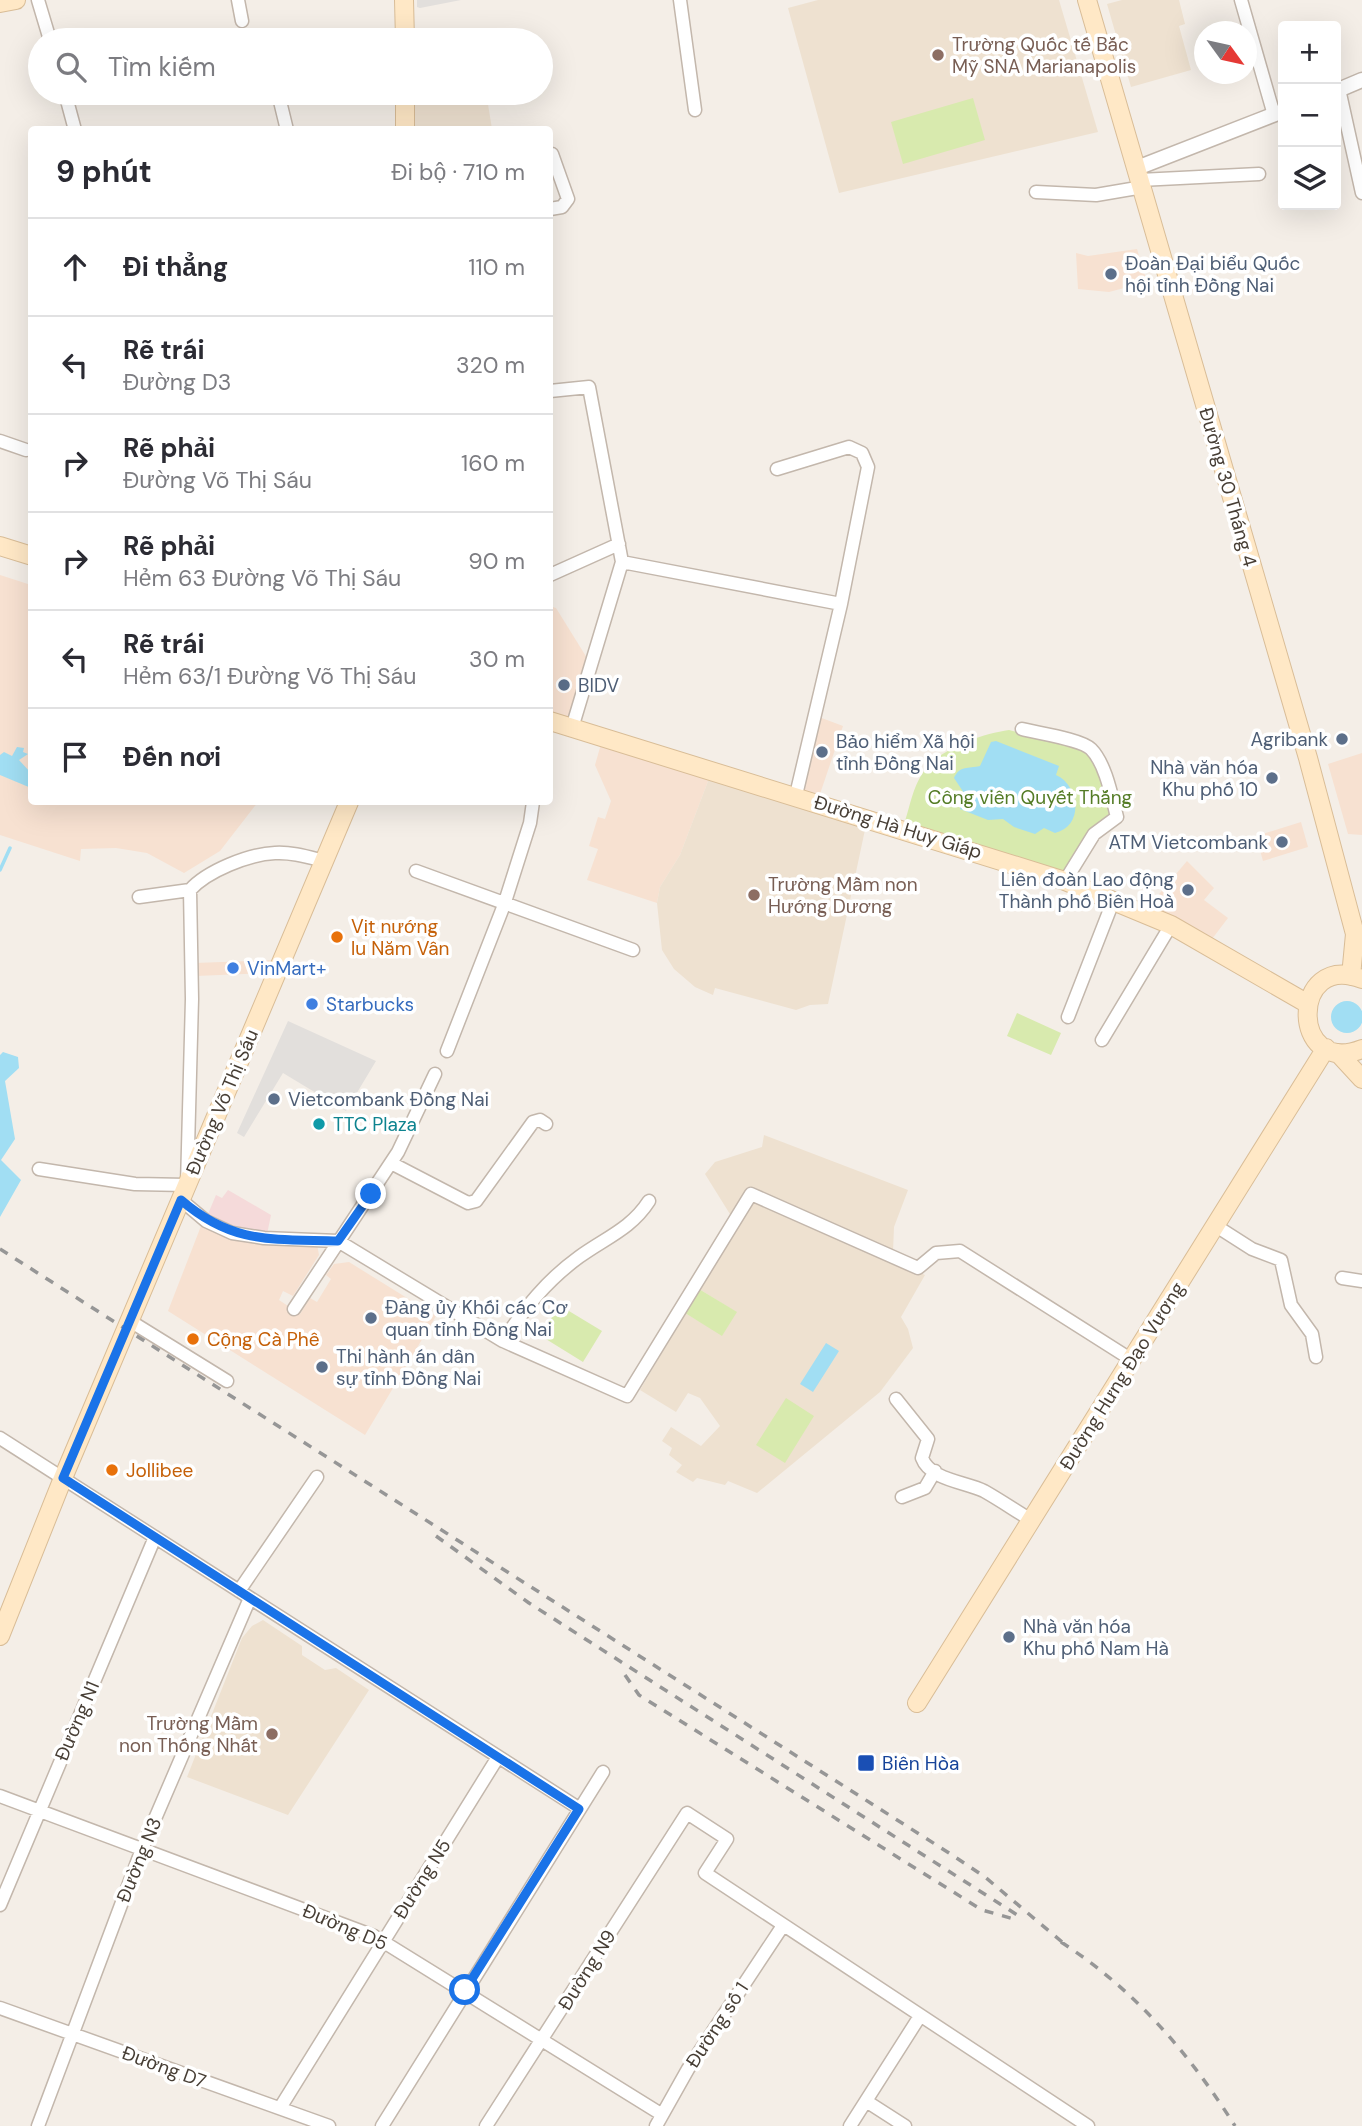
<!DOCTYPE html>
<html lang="vi">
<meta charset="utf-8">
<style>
:root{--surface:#fff;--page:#f7f7f7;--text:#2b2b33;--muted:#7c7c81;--line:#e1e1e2}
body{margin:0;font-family:"DM Sans",sans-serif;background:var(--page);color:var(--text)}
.controls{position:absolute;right:21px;top:21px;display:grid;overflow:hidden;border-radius:7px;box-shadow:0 7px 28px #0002}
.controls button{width:63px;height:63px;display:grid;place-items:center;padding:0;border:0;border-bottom:2px solid var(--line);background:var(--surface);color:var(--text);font:35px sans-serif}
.compass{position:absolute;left:1194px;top:21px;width:63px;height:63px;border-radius:50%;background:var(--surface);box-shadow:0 7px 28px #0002;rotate:123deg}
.stop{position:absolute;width:21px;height:21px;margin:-16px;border:5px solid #1a73e8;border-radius:50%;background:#fff}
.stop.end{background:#1a73e8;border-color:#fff;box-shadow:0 2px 7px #0008}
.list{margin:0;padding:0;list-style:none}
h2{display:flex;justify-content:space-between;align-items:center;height:91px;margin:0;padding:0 28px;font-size:30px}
h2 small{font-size:23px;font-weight:400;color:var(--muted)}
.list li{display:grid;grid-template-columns:46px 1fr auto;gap:21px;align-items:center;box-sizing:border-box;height:98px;padding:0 28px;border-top:2px solid var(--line)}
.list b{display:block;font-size:26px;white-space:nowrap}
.list p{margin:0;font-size:23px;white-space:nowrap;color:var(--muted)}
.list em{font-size:23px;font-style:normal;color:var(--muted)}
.icon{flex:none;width:38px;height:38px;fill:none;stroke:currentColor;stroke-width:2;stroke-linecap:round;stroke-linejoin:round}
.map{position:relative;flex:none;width:1362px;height:2126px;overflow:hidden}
.search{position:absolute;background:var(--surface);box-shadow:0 7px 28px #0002;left:28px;top:28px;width:525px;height:77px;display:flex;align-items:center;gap:18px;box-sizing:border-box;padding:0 24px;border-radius:38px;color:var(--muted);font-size:26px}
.panel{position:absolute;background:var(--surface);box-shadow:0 7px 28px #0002;left:28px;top:126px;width:525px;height:679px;border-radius:7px}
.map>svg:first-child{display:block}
</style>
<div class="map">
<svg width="1362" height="2126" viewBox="0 0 1362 2126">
<rect width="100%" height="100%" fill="#f4eee7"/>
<!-- commercial -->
<path fill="#f7e1d1" d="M1137,249L1147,282L1109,292L1078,289L1076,253L1088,256Z
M0,575L31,585L32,802H258L220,851L184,873L147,853L116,848L81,849L80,861L0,835Z
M550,606L556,608L587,658L570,719L550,713Z
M819,717L843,726L820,794L802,790Z
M601,744L710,776L680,855L660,887L657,903L587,880L598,849L589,846L598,817L605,819L611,801L595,765Z
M1362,753V835L1348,834L1328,764Z
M1301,822L1308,847L1263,861L1256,836Z
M1187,861L1214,888L1204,900L1228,918L1212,939L1149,906Z
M274,960L269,973L196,976L195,963Z
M201,1226L217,1232L317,1244L319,1255L293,1296L283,1291L279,1300L300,1314L310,1298L317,1302L331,1279L326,1275L334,1264L349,1262L436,1316L365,1435L168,1311Z"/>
<!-- education -->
<path fill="#eee1d0" d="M818,0H1059L1098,132L839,193L788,8Z
M1122,0H1179L1185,24L1179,26L1191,70L1131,87L1107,4Z
M487,98L492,129L412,130V104Z
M710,776L866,825L828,1004L810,1005L796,1010L715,988L713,995L695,987L674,969L662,950L657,903L660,887L680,855Z
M764,1135L908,1190L894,1227L893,1252L753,1191L733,1219L705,1174L715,1162L762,1147Z
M753,1197L925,1275L901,1317L908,1329L913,1348L880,1392L757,1493L728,1481L725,1485L697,1478L693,1482L676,1472L682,1465L669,1455L672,1448L662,1441L671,1427L701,1446L720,1426L700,1398L688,1393L676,1412L640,1390L685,1313L722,1335L736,1312L699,1289Z
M263,1620L302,1646V1655L325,1670L336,1668L369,1690L288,1815L187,1777L242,1638L252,1626Z"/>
<!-- medical -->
<path fill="#f5dada" d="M228,1190L271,1215L267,1234L250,1233L208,1214L216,1195L222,1198Z"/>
<!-- green -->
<path fill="#d8eaae" d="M973,98L985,140L903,164L891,122Z
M1009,730L1084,748L1095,761L1113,817L1066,873L905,821C910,805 913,788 922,774C938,749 981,734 1009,730Z
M1017,1013L1061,1033L1051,1055L1007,1036Z
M699,1289L737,1312L722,1336L685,1313Z
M559,1305L602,1331L583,1362L541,1336Z
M786,1398L814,1416L785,1463L756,1445Z"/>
<!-- parking -->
<path fill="#e2dfdc" d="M417,0H461L420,8L417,7Z
M288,1021L376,1061L346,1111L283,1073L244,1137L237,1133Z"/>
<!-- water -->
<path fill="#a1def3" d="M996,741L1059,766L1056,775C1079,785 1085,826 1055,833L1044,828L1035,834L1014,827L1003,819L988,820L960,809L964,793L954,778C960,765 968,769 980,766L991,742Z
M17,747L24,748L23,752L28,754L19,760L31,773V788L0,775V755L4,752L12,756Z
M1331 1017a16 16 0 1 1 32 0a16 16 0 1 1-32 0Z
M3,1052L18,1057L19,1068L5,1081L15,1139L1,1160L21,1180L0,1217V1055Z
M826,1343L839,1351L813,1392L800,1384Z"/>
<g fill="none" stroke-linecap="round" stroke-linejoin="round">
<!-- stream -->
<path stroke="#a1def3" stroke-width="3.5" d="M0,870L10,848"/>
<!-- minor casing -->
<g stroke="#c3b7ac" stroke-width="15">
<path id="minor" d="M38,0L50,40
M238,0L242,21
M680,0L695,110
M1241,0L1274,115
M1339,89L1362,193
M65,93L75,130
M278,93L287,130
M1140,180L1259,174
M1036,192L1096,195L1143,187
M550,209L562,207L568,199L552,154
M550,391L589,387L622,562L572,728
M0,441L26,450
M777,469L849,447L862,453L868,467L841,604L796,795
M622,562L841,604
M550,575L619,544
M1022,729C1037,733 1081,739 1091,749C1106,764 1112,798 1117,817L1094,834L1065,881
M416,871L633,950
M139,897L190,890C207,871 249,854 275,853C292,852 308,857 324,861
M1068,1017L1114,899
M1102,1040L1171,925
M447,1051L504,905L530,823L533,802
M391,1163L468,1203L476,1201L533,1122L540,1120L546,1124
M39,1169L135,1184L187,1185L192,999L190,890
M181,1200L206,1221L232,1233L264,1238L338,1241L503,1341L627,1396L751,1194L918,1268L936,1253L960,1251L1132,1360
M1216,1226L1252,1249L1281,1260L1291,1305L1312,1334L1316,1357
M1342,1278L1362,1281
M294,1309L398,1152L435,1074
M130,1321L227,1381
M503,1341C525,1308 546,1281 579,1257C605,1238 631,1229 649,1201
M896,1399L928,1439L922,1458C930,1480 966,1482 984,1491C1000,1500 1016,1511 1031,1520
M0,1438L580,1809
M902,1497L925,1488L935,1471
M239,1591L317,1477
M0,1796L374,1936L661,2114
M0,1905L155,1537
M0,2008L329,2126
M866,2101L905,2126
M280,2108L498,1757
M38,2126L142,1849L250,1598
M382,2126L603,1772
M486,2126L687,1813L727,1839L705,1873L1088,2126
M656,2126L688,2069L782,1927
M850,2126L920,2016"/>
</g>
<!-- tertiary casing -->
<g stroke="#c3b7ac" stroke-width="17">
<path id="tertiary" d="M1336,91L1362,80
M1137,168L1283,111"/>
</g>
<!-- secondary casing -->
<g stroke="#d9bd97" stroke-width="20">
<path id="secondary" d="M404,0L405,40
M1087,0L1308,758L1355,934L1351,976
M0,3L16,0
M405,130V93
M0,546L32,556
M550,721L1065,881L1171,925L1308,1004
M1362,979C1290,950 1289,1078 1362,1049
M1338,1053L1362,1079
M0,1636L63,1478L349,802
M917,1703L1326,1048"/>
</g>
<!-- minor -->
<use href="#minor" stroke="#fff" stroke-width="12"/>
<!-- tertiary -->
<use href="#tertiary" stroke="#fff" stroke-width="14"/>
<!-- secondary -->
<use href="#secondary" stroke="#ffe8c6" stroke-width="18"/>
<!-- rail -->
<path stroke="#969696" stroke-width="3.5" stroke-dasharray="9 9" stroke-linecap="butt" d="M0,1249L949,1853L985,1877L1068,1947
M436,1536L529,1603L1022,1918
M625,1675L639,1695L982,1910L1014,1919
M1061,1942C1134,1989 1189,2053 1235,2126"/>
</g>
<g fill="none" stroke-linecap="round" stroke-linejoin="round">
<!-- route -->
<path stroke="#1a73e8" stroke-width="9" d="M371,1194L338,1241C274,1239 233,1245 181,1200L63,1478L579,1809L465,1990"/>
</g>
<!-- markers -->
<g fill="#8d6e63" stroke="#fff" stroke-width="2.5">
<circle cx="938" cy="55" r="7"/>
<circle cx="754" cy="895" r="7"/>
<circle cx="272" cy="1734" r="7"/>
</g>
<g fill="#5c6f8a" stroke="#fff" stroke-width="2.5">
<circle cx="1111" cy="274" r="7"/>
<circle cx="564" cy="685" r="7"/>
<circle cx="1342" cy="739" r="7"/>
<circle cx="822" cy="752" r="7"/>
<circle cx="1272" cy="778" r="7"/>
<circle cx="1282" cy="842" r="7"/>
<circle cx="1188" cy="890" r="7"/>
<circle cx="274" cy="1099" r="7"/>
<circle cx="371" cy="1318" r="7"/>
<circle cx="322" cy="1367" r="7"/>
<circle cx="1009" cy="1637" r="7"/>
</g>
<g fill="#e8710a" stroke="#fff" stroke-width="2.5">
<circle cx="337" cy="937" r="7"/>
<circle cx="193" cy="1339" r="7"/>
<circle cx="112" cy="1470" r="7"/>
</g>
<g fill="#3f7fe0" stroke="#fff" stroke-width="2.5">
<circle cx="233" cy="968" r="7"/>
<circle cx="312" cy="1004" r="7"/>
</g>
<circle fill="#0f9aa8" stroke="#fff" stroke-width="2.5" cx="319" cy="1124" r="7"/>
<rect fill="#1a4fb4" stroke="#fff" stroke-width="2.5" x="857" y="1754" width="18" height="18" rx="3.5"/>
<g text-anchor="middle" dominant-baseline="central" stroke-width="7" stroke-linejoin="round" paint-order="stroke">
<!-- education labels -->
<g font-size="19" fill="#785e54" stroke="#fff" text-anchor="start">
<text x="952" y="44">Trường Quốc tế Bắc<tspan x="952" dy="22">Mỹ SNA Marianapolis</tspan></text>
<text x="768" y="884">Trường Mầm non<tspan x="768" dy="22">Hướng Dương</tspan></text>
<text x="258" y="1723" text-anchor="end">Trường Mầm<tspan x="258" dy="22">non Thống Nhất</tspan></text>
</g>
<!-- service labels -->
<g font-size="19" fill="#4e5e75" stroke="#fff" text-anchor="start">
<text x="1125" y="263">Đoàn Đại biểu Quốc<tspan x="1125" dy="22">hội tỉnh Đồng Nai</tspan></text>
<text x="578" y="685">BIDV</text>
<text x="1328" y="739" text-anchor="end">Agribank</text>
<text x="836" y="741">Bảo hiểm Xã hội<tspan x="836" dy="22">tỉnh Đồng Nai</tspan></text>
<text x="1258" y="767" text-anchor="end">Nhà văn hóa<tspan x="1258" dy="22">Khu phố 10</tspan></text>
<text x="1268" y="842" text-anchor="end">ATM Vietcombank</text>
<text x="1174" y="879" text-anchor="end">Liên đoàn Lao động<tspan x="1174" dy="22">Thành phố Biên Hoà</tspan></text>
<text x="288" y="1099">Vietcombank Đồng Nai</text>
<text x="385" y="1307">Đảng ủy Khối các Cơ<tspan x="385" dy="22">quan tỉnh Đồng Nai</tspan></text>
<text x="336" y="1356">Thi hành án dân<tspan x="336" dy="22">sự tỉnh Đồng Nai</tspan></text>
<text x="1023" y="1626">Nhà văn hóa<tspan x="1023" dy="22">Khu phố Nam Hà</tspan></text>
</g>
<!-- street labels -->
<g font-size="19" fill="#473e35" stroke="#fff">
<text transform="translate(1228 487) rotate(74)">Đường 30 Tháng 4</text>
<text transform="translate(898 827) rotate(17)">Đường Hà Huy Giáp</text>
<text transform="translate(222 1102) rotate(-67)">Đường Võ Thị Sáu</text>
<text transform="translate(1122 1376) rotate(-58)">Đường Hưng Đạo Vương</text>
<text transform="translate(77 1721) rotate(-67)">Đường N1</text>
<text transform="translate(139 1860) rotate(-68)">Đường N3</text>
<text transform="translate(422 1879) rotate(-58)">Đường N5</text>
<text transform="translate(345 1927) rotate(23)">Đường D5</text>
<text transform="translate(587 1970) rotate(-58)">Đường N9</text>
<text transform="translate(717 2025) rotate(-57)">Đường số 1</text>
<text transform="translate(164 2067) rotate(20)">Đường D7</text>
</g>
<!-- park labels -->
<g font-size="19" fill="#547c26" stroke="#fff">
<text x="1030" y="797">Công viên Quyết Thắng</text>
</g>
<!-- food labels -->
<g font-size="19" fill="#c56008" stroke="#fff" text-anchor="start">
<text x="351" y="926">Vịt nướng<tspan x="351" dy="22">lu Năm Vân</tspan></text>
<text x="207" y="1339">Cộng Cà Phê</text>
<text x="126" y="1470">Jollibee</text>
</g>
<!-- shop labels -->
<g font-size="19" fill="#366cbe" stroke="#fff" text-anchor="start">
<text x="247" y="968">VinMart+</text>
<text x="326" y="1004">Starbucks</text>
</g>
<!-- culture labels -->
<g font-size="19" fill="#0d838f" stroke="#fff" text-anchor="start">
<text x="333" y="1124">TTC Plaza</text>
</g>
<!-- transit labels -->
<g font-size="19" fill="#164399" stroke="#fff" text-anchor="start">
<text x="882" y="1763">Biên Hòa</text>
</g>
</g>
</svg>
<div class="controls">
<button>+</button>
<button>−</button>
<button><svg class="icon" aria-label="layers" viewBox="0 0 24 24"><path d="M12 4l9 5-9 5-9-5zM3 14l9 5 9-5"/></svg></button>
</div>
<svg class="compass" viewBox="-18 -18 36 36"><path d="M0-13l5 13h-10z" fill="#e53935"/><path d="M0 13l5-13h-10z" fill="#7c7c81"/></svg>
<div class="stop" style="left:465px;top:1990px"></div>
<div class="stop end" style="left:371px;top:1194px"></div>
<div class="search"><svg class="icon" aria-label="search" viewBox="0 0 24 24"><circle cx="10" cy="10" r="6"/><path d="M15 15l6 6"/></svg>Tìm kiếm</div>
<section class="panel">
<h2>9 phút<small>Đi bộ · 710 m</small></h2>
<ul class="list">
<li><svg class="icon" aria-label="ahead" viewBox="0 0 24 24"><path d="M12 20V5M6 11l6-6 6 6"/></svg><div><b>Đi thẳng</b></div><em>110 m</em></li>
<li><svg class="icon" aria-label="left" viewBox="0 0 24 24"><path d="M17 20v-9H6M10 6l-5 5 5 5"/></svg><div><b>Rẽ trái</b><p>Đường D3</p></div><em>320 m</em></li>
<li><svg class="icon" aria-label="right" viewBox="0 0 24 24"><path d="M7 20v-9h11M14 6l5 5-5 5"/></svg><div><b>Rẽ phải</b><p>Đường Võ Thị Sáu</p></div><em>160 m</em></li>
<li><svg class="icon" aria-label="right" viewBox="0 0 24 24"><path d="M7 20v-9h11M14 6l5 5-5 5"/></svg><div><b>Rẽ phải</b><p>Hẻm 63 Đường Võ Thị Sáu</p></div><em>90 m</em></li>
<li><svg class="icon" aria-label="left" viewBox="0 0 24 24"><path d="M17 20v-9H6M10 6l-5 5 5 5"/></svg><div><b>Rẽ trái</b><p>Hẻm 63/1 Đường Võ Thị Sáu</p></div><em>30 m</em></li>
<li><svg class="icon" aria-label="arrive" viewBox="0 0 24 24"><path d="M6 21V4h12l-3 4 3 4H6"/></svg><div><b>Đến nơi</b></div></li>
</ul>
</section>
</div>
